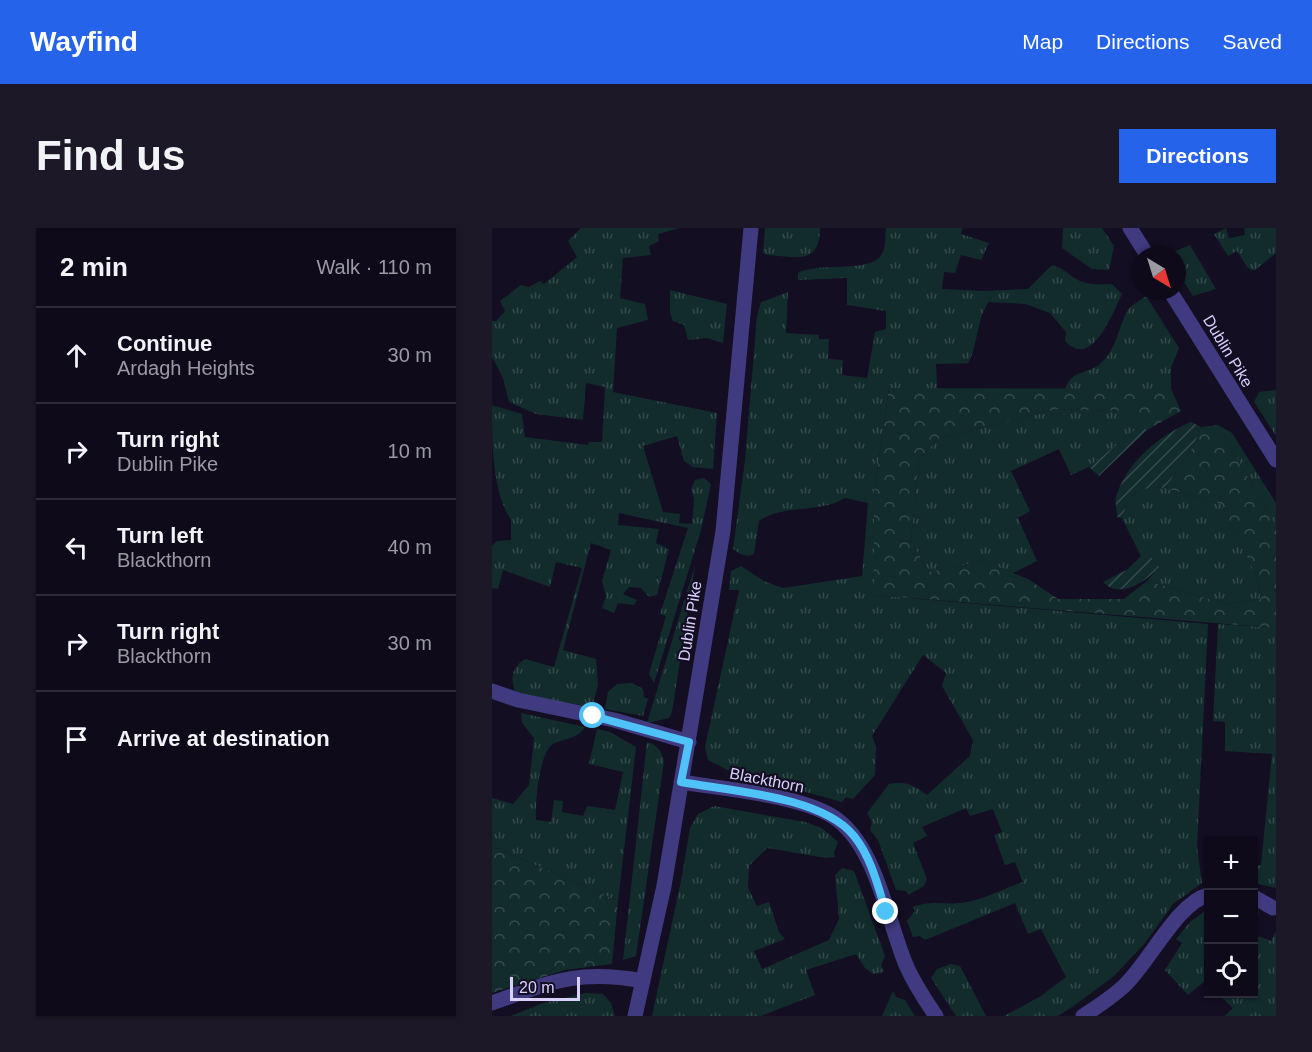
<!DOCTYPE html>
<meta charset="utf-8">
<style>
:root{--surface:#0e0a1a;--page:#1c1827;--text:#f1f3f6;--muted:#9b9aa2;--line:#2e2b39;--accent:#2563eb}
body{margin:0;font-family:Helvetica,sans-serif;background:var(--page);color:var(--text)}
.controls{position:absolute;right:18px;bottom:18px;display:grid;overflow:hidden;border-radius:0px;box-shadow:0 2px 4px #0004}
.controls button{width:54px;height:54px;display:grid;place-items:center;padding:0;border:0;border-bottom:2px solid var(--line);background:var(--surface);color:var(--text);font:30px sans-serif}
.compass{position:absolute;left:640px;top:18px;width:54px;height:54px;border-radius:50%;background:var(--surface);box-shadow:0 2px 4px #0004;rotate:142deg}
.scale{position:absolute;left:18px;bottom:15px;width:70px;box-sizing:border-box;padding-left:6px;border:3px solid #d8d1fe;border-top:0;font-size:16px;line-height:21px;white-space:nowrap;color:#d8d1fe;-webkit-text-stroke:4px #130e22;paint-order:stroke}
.stop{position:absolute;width:18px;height:18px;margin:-14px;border:4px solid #4fc3f7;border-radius:50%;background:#fff}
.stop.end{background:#4fc3f7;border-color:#fff;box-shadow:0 2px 6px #0008}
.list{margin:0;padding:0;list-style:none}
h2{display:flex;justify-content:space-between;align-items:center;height:78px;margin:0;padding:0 24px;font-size:26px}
h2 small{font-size:20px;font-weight:400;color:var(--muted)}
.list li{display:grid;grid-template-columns:39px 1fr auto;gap:18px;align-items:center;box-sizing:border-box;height:96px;padding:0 24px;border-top:2px solid var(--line)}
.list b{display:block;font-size:22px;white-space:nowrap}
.list p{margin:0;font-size:20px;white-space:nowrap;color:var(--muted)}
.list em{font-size:20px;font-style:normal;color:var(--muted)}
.icon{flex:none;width:33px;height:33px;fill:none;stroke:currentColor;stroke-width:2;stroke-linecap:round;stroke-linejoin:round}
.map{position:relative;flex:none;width:784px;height:788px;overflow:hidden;border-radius:0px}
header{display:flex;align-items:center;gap:36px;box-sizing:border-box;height:84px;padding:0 30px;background:var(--accent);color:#fff}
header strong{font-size:28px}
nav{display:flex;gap:33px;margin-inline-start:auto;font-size:21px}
.intro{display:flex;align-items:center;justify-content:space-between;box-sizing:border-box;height:144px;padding:0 36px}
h1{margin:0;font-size:42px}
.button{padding:15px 27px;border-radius:0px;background:var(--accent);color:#fff;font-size:21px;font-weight:700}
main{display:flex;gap:36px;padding:0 36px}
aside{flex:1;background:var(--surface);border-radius:0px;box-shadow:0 2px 4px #0004}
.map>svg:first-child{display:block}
</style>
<header>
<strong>Wayfind</strong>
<nav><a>Map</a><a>Directions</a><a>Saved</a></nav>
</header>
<div class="intro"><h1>Find us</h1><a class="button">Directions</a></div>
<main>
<aside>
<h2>2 min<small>Walk · 110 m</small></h2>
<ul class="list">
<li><svg class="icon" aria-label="ahead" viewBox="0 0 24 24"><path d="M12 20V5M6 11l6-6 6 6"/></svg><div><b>Continue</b><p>Ardagh Heights</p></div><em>30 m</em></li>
<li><svg class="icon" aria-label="right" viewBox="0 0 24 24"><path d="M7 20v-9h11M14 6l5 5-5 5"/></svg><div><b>Turn right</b><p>Dublin Pike</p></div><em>10 m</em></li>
<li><svg class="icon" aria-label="left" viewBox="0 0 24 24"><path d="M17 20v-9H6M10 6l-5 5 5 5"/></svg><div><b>Turn left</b><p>Blackthorn</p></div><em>40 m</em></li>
<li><svg class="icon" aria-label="right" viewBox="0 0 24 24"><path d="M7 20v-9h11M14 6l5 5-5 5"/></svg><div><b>Turn right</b><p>Blackthorn</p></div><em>30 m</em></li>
<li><svg class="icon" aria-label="arrive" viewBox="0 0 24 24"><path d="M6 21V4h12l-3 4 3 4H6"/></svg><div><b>Arrive at destination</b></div></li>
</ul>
</aside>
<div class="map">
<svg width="784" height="788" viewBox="0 0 784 788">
<defs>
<pattern id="grass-tufts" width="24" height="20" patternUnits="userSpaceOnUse" patternTransform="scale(1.5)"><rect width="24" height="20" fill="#122c2c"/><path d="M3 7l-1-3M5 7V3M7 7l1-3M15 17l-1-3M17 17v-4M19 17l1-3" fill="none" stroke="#344a4c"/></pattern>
<pattern id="forest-crowns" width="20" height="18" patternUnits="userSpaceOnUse" patternTransform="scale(1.5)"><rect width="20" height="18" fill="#122c2c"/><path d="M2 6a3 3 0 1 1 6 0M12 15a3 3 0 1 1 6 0" fill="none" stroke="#344a4c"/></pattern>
<pattern id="garden-furrows" width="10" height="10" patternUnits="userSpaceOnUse" patternTransform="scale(1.5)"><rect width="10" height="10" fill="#122c2c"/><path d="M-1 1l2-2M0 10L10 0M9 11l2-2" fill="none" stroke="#344a4c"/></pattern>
</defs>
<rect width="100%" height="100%" fill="#130e22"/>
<!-- grass -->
<path fill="url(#grass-tufts)" d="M89,0H188L166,6L167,13L157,18L159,27L131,30L128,70L153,76L156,92L125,100L121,164L225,185L221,241L201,239L192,233L185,208L151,218L171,284L188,286L187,295L200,296L202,271L199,261L203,252L212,250L219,256L209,302L162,455L157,446L174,388L168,386L196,300L127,285L126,297L167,301L164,315L177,321L165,367L157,369L149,360L137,359L131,366L145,372L142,377L126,375L122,385L110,380L114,368L110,353L119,322L99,315L71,422L104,431L106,457L100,479L24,466C18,452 19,439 33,431L62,439L90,340L64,334L58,359L11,342L6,361L0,360V318L5,313L19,312V292C0,263 0,214 0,177L30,186L33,209L96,217L97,214H110L113,159L94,155L91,192L44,186L17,174L11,150L0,129V93H4L13,83L8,73L29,57L37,59L48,53L52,56L85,29L76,13Z
M273,0H328C328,39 302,28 275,27L271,25Z
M394,0H471L469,6L497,15L489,32L469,27L463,45L452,44L450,61L491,63L536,61L560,37C569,39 574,44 581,49C592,57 607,57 620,56L630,66C620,86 600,142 573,113L574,104L558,85L533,76L497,74C484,90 487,116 476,135L444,136L445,161L397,160L382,265V367L716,396L705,619L710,655L681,676L653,715L622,748L583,777L566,788H512L549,768L574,749L549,701L536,706L523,675L433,712L428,708L421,709L415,693L423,683L421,679C441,672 449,677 468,675C490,673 510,661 531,654L523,634L513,637L502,607L510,604L501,581L478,588L474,580L430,599L435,608L421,615L435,651L432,658L416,667L414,663L404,662L386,612L378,602L380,594L375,585L397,556C415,553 421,557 435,567L478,528L481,512L450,458L454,445L431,427L380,508L384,519L383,547L361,571L354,569L350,574L296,559L251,550L216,532L213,519L247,362H237L239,343L249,338L274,354L291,360L370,348L376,275L353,270C328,286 293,275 267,293L262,326C254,330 248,326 241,321L253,232L265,88L269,74L296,64L294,105L327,107V111H337L336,131L351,132L350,147L375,150L383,104L394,101V83L355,77V50L306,52V45C326,33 382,47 391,24C394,17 393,7 394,0Z
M571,0H610L622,18L617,42L600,41L570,20Z
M734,0L737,10L753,7L752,0H784V25L762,43L756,40L745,23L736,28L722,6Z
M698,17L724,61L701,68L685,43V27H674Z
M178,62L235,76L231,115L215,110L196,112L192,97L181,93L178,85Z
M654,68L687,120L679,140V161H573C582,138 597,149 612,132C626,117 626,99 636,82C639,77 649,72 654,68Z
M784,162V208L762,174L767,164Z
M566,181L630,183L649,197L597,239L579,247L567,221L519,243L538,283L526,290L545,333L521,345L491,333L437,344L419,313L427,231L446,211Z
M726,197L740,205L784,275V298Z
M651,259L673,260L729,276L765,349L769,371L734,376L655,353L667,339L659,328H649L630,290L637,271Z
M203,337L180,484L177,490L155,495Z
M726,396L784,400V660L762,655V638L769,637L780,526L733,523V494L721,493Z
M140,455L151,461L152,469L156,471L151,488L113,481L116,464L125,456Z
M29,485L93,499C84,512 75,509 61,516C47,524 43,576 44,592L59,594L62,572L71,573L70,584L91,588L95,578L123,582L131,544L97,536L105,501L118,504L144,519L126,673L0,618V570L21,576L37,557L42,510L30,495Z
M155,514C165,516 170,524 172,533L144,728L131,732Z
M222,578L313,594L330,600L346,614L342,624L343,629L334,630L275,620L257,638L256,660L265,678L277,674L287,704L293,711L262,723L270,741L337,712L347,691L343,647L350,640L362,643L393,728L389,737L392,744L381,746L373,740L364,726L314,742L323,767L269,788H160L190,648L198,600L206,586Z
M716,681V756L713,753L696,767L673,742L690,715L684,711L698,694Z
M762,681L767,683L763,707L779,713L784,703V788H733L741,780L726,766H762Z
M459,736L468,738L494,788H464L439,750L445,741Z
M401,763L404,769L413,772L423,788H390Z
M94,765L111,766L119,775L123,788H19L51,775Z"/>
<!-- forest -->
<path fill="url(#forest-crowns)" d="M397,160L679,161L689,183L655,202L630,183L566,181L446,211L427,231L419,313L437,344L491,333L536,351L566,371H632L655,353L734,376L769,371L765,349L729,276L673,260L702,217L709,199L726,197L784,298V400L382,367V265Z
M0,618L126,673L120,736L73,742L0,765Z"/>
<!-- garden -->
<path fill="url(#garden-furrows)" d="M699,194L709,199L702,217L673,260C645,259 639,263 630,290L625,289C625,282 622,272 625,266C636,233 668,207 699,194Z
M649,197L655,202L607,248L597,239Z
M649,328H659L667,339C655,353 628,372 611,354L636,341Z"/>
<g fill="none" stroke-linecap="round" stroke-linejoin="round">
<!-- minor -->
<path stroke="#403b80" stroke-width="15" d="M638,0L655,27
M678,63L784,232
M0,463L26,472L122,492L197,514
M189,554C231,561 305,567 340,588C384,615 395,692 414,737C422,755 433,772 444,788
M762,669L781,680
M0,775C59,754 87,741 151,753
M143,788L172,658L231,303L259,0
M591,788C605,779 620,769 632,758C657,735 685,675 716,667"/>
</g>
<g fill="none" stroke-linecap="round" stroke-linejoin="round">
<!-- route -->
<path stroke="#4fc3f7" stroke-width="8" d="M101,488L197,514L189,554C238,563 330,568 362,608C379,629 386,658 394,684"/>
</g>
<g text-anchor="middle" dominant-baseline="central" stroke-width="4.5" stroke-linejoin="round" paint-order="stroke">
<!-- street labels -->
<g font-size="16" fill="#d8d1fe" stroke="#130e22">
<text transform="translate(736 123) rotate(59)">Dublin Pike</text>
<text transform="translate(198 393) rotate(-81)">Dublin Pike</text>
<text transform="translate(275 552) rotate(11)">Blackthorn</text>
</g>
</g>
</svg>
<div class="controls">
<button>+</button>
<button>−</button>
<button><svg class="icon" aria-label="locate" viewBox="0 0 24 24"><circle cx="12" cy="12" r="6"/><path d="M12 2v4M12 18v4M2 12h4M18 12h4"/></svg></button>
</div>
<svg class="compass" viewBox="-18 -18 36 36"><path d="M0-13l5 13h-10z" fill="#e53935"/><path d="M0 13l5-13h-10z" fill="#9b9aa2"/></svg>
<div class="scale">20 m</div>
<div class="stop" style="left:101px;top:488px"></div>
<div class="stop end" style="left:394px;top:684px"></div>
</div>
</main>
